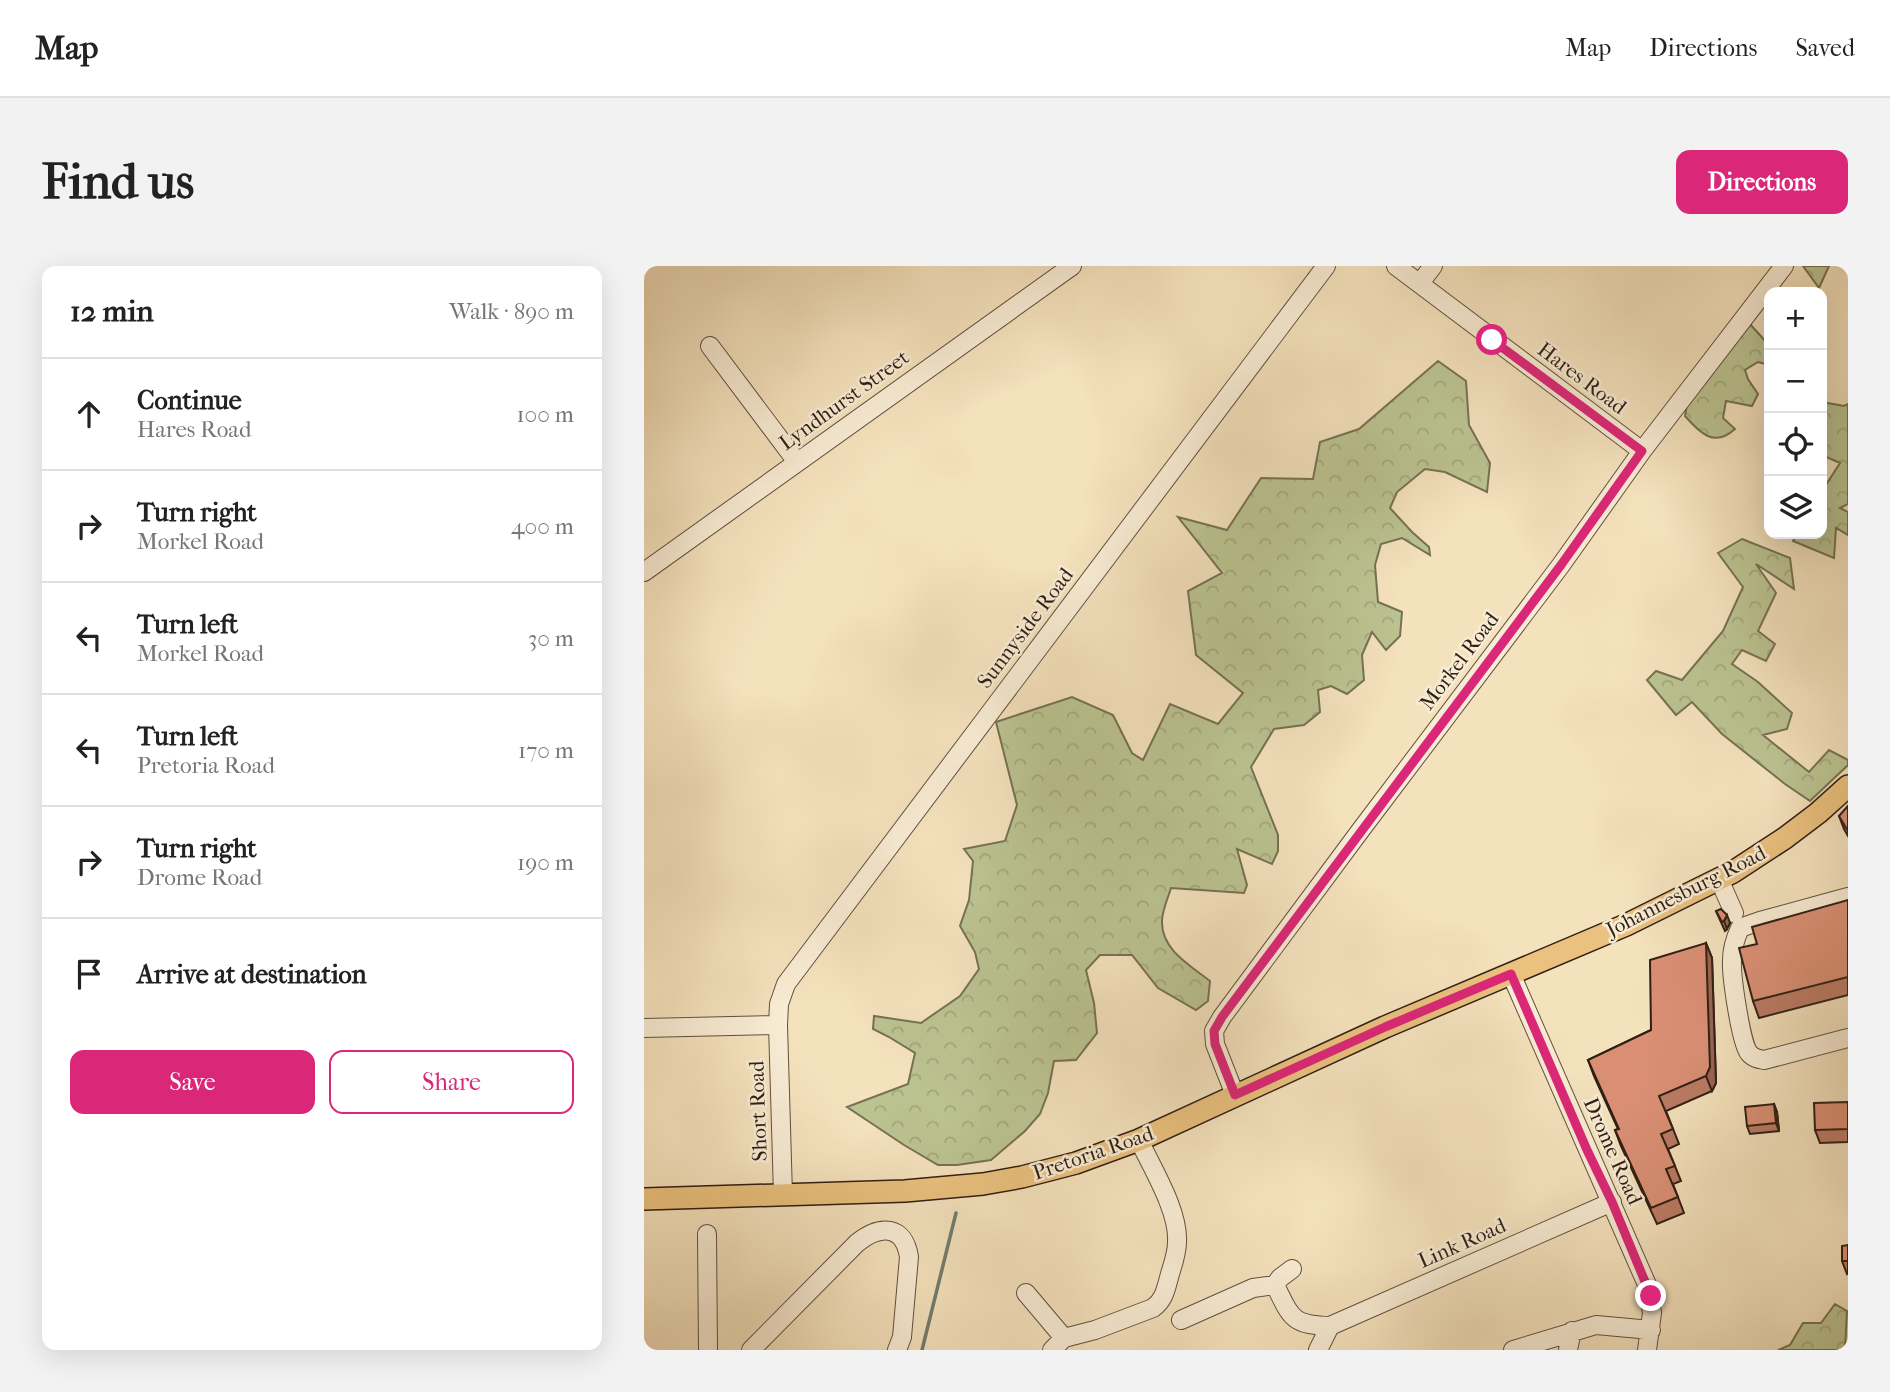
<!DOCTYPE html>
<meta charset="utf-8">
<style>
:root{--surface:#fff;--page:#f2f2f2;--text:#222;--muted:#767676;--line:#e0e0e0;--accent:#db2777}
body{margin:0;font-family:"IM FELL French Canon",serif;background:var(--page);color:var(--text)}
.controls{position:absolute;right:21px;top:21px;display:grid;overflow:hidden;border-radius:14px;box-shadow:0 7px 28px #0002}
.controls button{width:63px;height:63px;display:grid;place-items:center;padding:0;border:0;border-bottom:2px solid var(--line);background:var(--surface);color:var(--text);font:35px sans-serif}
.stop{position:absolute;width:21px;height:21px;margin:-16px;border:5px solid #db2777;border-radius:50%;background:#fff}
.stop.end{background:#db2777;border-color:#fff;box-shadow:0 2px 7px #0008}
.list{margin:0;padding:0;list-style:none}
h2{display:flex;justify-content:space-between;align-items:center;height:91px;margin:0;padding:0 28px;font-size:30px}
h2 small{font-size:23px;font-weight:400;color:var(--muted)}
.list li{display:grid;grid-template-columns:46px 1fr auto;gap:21px;align-items:center;box-sizing:border-box;height:112px;padding:0 28px;border-top:2px solid var(--line)}
.list b{display:block;font-size:26px;white-space:nowrap}
.list p{margin:0;font-size:23px;white-space:nowrap;color:var(--muted)}
.list em{font-size:23px;font-style:normal;color:var(--muted)}
.actions{display:flex;gap:14px;padding:21px 28px}
.actions a{flex:1;padding:16px 0;border:2px solid var(--accent);border-radius:14px;text-align:center;font-size:24px;color:var(--accent)}
.actions .main{background:var(--accent);color:#fff}
.icon{flex:none;width:38px;height:38px;fill:none;stroke:currentColor;stroke-width:2;stroke-linecap:round;stroke-linejoin:round}
.map{position:relative;flex:none;width:1204px;height:1084px;overflow:hidden;border-radius:14px}
header{display:flex;align-items:center;gap:42px;box-sizing:border-box;height:98px;padding:0 35px;background:var(--surface);border-bottom:2px solid var(--line)}
header strong{font-size:33px}
nav{display:flex;gap:38px;margin-inline-start:auto;font-size:24px}
.intro{display:flex;align-items:center;justify-content:space-between;box-sizing:border-box;height:168px;padding:0 42px}
h1{margin:0;font-size:49px}
.button{padding:18px 32px;border-radius:14px;background:var(--accent);color:#fff;font-size:24px;font-weight:700}
main{display:flex;gap:42px;padding:0 42px}
aside{flex:1;background:var(--surface);border-radius:14px;box-shadow:0 7px 28px #0002}
.map>svg:first-child{display:block}
</style>
<header>
<strong>Map</strong>
<nav><a>Map</a><a>Directions</a><a>Saved</a></nav>
</header>
<div class="intro"><h1>Find us</h1><a class="button">Directions</a></div>
<main>
<aside>
<h2>12 min<small>Walk · 890 m</small></h2>
<ul class="list">
<li><svg class="icon" aria-label="ahead" viewBox="0 0 24 24"><path d="M12 20V5M6 11l6-6 6 6"/></svg><div><b>Continue</b><p>Hares Road</p></div><em>100 m</em></li>
<li><svg class="icon" aria-label="right" viewBox="0 0 24 24"><path d="M7 20v-9h11M14 6l5 5-5 5"/></svg><div><b>Turn right</b><p>Morkel Road</p></div><em>400 m</em></li>
<li><svg class="icon" aria-label="left" viewBox="0 0 24 24"><path d="M17 20v-9H6M10 6l-5 5 5 5"/></svg><div><b>Turn left</b><p>Morkel Road</p></div><em>30 m</em></li>
<li><svg class="icon" aria-label="left" viewBox="0 0 24 24"><path d="M17 20v-9H6M10 6l-5 5 5 5"/></svg><div><b>Turn left</b><p>Pretoria Road</p></div><em>170 m</em></li>
<li><svg class="icon" aria-label="right" viewBox="0 0 24 24"><path d="M7 20v-9h11M14 6l5 5-5 5"/></svg><div><b>Turn right</b><p>Drome Road</p></div><em>190 m</em></li>
<li><svg class="icon" aria-label="arrive" viewBox="0 0 24 24"><path d="M6 21V4h12l-3 4 3 4H6"/></svg><div><b>Arrive at destination</b></div></li>
</ul>
<div class="actions"><a class="main">Save</a><a>Share</a></div>
</aside>
<div class="map">
<svg width="1204" height="1084" viewBox="0 0 1204 1084">
<defs>
<pattern id="forest-crowns" width="20" height="18" patternUnits="userSpaceOnUse" patternTransform="scale(1.75)"><rect width="20" height="18" fill="#bbc391"/><path d="M2 6a3 3 0 1 1 6 0M12 15a3 3 0 1 1 6 0" fill="none" stroke="#a1a77c"/></pattern>
</defs>
<rect width="100%" height="100%" fill="#f4e2bd"/>
<filter id="stains"><feTurbulence type="fractalNoise" baseFrequency=".00286" numOctaves="4"/><feColorMatrix values="0 0 0 0 .2 0 0 0 0 .09 0 0 0 0 .02 0 0 0 .5 -.17"/></filter>
<radialGradient id="worn" r=".72"><stop offset=".6" stop-color="#630" stop-opacity="0"/><stop offset="1" stop-color="#630" stop-opacity=".3"/></radialGradient>
<!-- forest -->
<path fill="url(#forest-crowns)" stroke="#767153" stroke-width="2" d="M1159,0H1185L1175,22Z
M1105,57L1124,78L1125,99L1114,96L1101,104L1104,113L1114,128L1108,140L1082,135L1079,152L1091,163C1070,182 1056,167 1041,150L1044,133Z
M794,95L822,115L825,159L846,197L843,226L801,206L781,203L753,226L746,242L768,266L785,281L786,289L758,272L737,278L731,299L734,336L758,346L756,370L742,384L728,366L718,389L720,414L703,428L687,420L674,424L676,446L660,459L630,463L607,501L634,569V585L628,598L593,583L603,619L600,627L527,622C524,632 518,645 518,655C517,684 547,700 566,715L564,735L552,744L514,722L488,689H456L442,704L450,737L453,767L432,794L410,795L404,827L396,848L381,865L347,894L313,899H294L260,879L203,841L264,818L271,787L245,771L229,763L230,750L277,757L316,730L335,703L331,686L316,660L325,634L329,595L320,583L361,575L373,539L352,456L428,431L469,449L488,487L499,494L526,438L574,458L599,427L552,389L544,325L578,307L534,251L583,264L617,212L669,213L676,176L715,163Z
M1178,136L1200,140L1204,138V238L1196,242L1204,246V269L1192,262L1190,292L1149,275L1153,268H1178V225L1196,197L1178,189Z
M1098,273L1146,292L1150,323L1112,298L1132,327L1114,365L1131,378L1122,395L1098,384L1088,398L1114,416L1148,447L1143,463L1119,469L1165,506L1185,484L1204,494V499L1166,535L1141,518L1078,468L1048,436L1032,449L1003,414L1012,405L1038,414L1079,365L1099,321L1074,287Z
M1191,1038L1203,1045L1201,1084H1134L1146,1079L1159,1057H1177Z"/>
<g fill="none" stroke-linecap="round" stroke-linejoin="round">
<!-- stream -->
<path stroke="#717e70" stroke-width="3.5" d="M278,1084L312,947"/>
<!-- minor casing -->
<g stroke="#61503f" stroke-width="20">
<path id="minor" d="M752,0L998,185
M776,17L789,0
M66,80L153,196
M0,306L428,0
M1075,613L1090,647
M1204,631L1116,655L1096,662C1091,673 1088,683 1088,694C1087,709 1097,778 1105,787C1109,792 1114,793 1120,794L1204,772
M867,708L1004,1021L1008,1047L1003,1084
M0,762L134,759
M591,829L571,778L570,765L578,751L716,565L917,299L998,185L1140,0
M139,929L134,759L135,738L142,718L682,0
M63,968L64,1084
M631,1019L636,1012L648,1003
M382,1027L420,1072
M537,1054L609,1022L631,1019C647,1051 647,1059 686,1060L968,936
M107,1084L213,977C236,958 260,959 265,991L258,1071L253,1084
M408,1084L420,1072L451,1064L509,1042C521,1033 522,1022 526,1008C529,998 533,987 533,976C535,945 508,902 495,874
M674,1084L686,1060
M869,1084L952,1059L1007,1064
M924,1084L928,1065"/>
</g>
<!-- major casing -->
<g stroke="#301f15" stroke-width="24">
<path id="major" d="M0,933L261,925L339,918L378,911L432,897L495,874L741,761L982,659L1089,606L1141,572L1174,547L1204,520"/>
</g>
<!-- minor -->
<use href="#minor" stroke="#f8ecd4" stroke-width="18"/>
<!-- major -->
<use href="#major" stroke="#eac17e" stroke-width="21"/>
</g>
<!-- wall -->
<path fill="#bb7b64" stroke="#301f15" stroke-width="2" d="M1204,540V570L1200,563L1195,550Z
M1204,634V729L1115,752L1109,735L1113,678Z
M1072,645L1086,657L1083,663L1081,665Z
M1062,677L1068,692L1072,817L1068,825L1022,845L1035,878L1024,883L1037,915L1029,918L1040,947L1013,958L977,880L971,864L974,863L950,810L944,794L1007,764Z
M1204,836V876L1176,877L1171,864Z
M1130,838L1133,846L1135,865L1106,868L1103,860Z
M1204,979V1007L1203,1008L1198,995Z"/>
<!-- shaded-wall -->
<path fill="#996451" stroke="#301f15" stroke-width="2" d="M1083,649L1086,657L1083,663L1080,655Z
M1062,677L1068,692L1072,817L1068,825L1062,810Z
M1130,838L1133,846L1135,865L1132,857Z"/>
<!-- building -->
<path fill="#da8f74" stroke="#301f15" stroke-width="2" d="M1204,540V565L1195,550Z
M1204,634V711L1109,735L1095,682L1113,678L1108,661Z
M1077,643L1083,649L1080,655L1078,656L1072,645Z
M1062,677L1066,801L1062,810L1015,830L1029,863L1017,868L1031,900L1022,903L1034,931L1007,942L971,864L975,863L944,794L1007,764L1006,694Z
M1204,836V863L1171,864L1170,837Z
M1130,838L1132,857L1103,860L1101,841Z
M1204,979V995H1198V980Z"/>
<g fill="none" stroke-linecap="round" stroke-linejoin="round">
<!-- route -->
<path stroke="#db2777" stroke-width="9" d="M848,74L998,185L917,299L578,751L570,765L571,778L591,829L741,761L867,708L943,884L968,936L1007,1030"/>
</g>
<g text-anchor="middle" dominant-baseline="central" stroke-width="5" stroke-linejoin="round" paint-order="stroke">
<!-- street labels -->
<g font-size="21" fill="#301f15" stroke="#f8ecd4">
<text transform="translate(938 112) rotate(37)">Hares Road</text>
<text transform="translate(200 134) rotate(-36)">Lyndhurst Street</text>
<text transform="translate(381 362) rotate(-53)">Sunnyside Road</text>
<text transform="translate(815 395) rotate(-53)">Morkel Road</text>
<text transform="translate(1042 625) rotate(-27)">Johannesburg Road</text>
<text transform="translate(114 845) rotate(-92)">Short Road</text>
<text transform="translate(969 885) rotate(66)">Drome Road</text>
<text transform="translate(449 887) rotate(-19)">Pretoria Road</text>
<text transform="translate(818 977) rotate(-24)">Link Road</text>
</g>
</g>
<rect width="100%" height="100%" filter="url(#stains)"/>
<rect width="100%" height="100%" fill="url(#worn)"/>
</svg>
<div class="controls">
<button>+</button>
<button>−</button>
<button><svg class="icon" aria-label="locate" viewBox="0 0 24 24"><circle cx="12" cy="12" r="6"/><path d="M12 2v4M12 18v4M2 12h4M18 12h4"/></svg></button>
<button><svg class="icon" aria-label="layers" viewBox="0 0 24 24"><path d="M12 4l9 5-9 5-9-5zM3 14l9 5 9-5"/></svg></button>
</div>
<div class="stop" style="left:848px;top:74px"></div>
<div class="stop end" style="left:1007px;top:1030px"></div>
</div>
</main>
